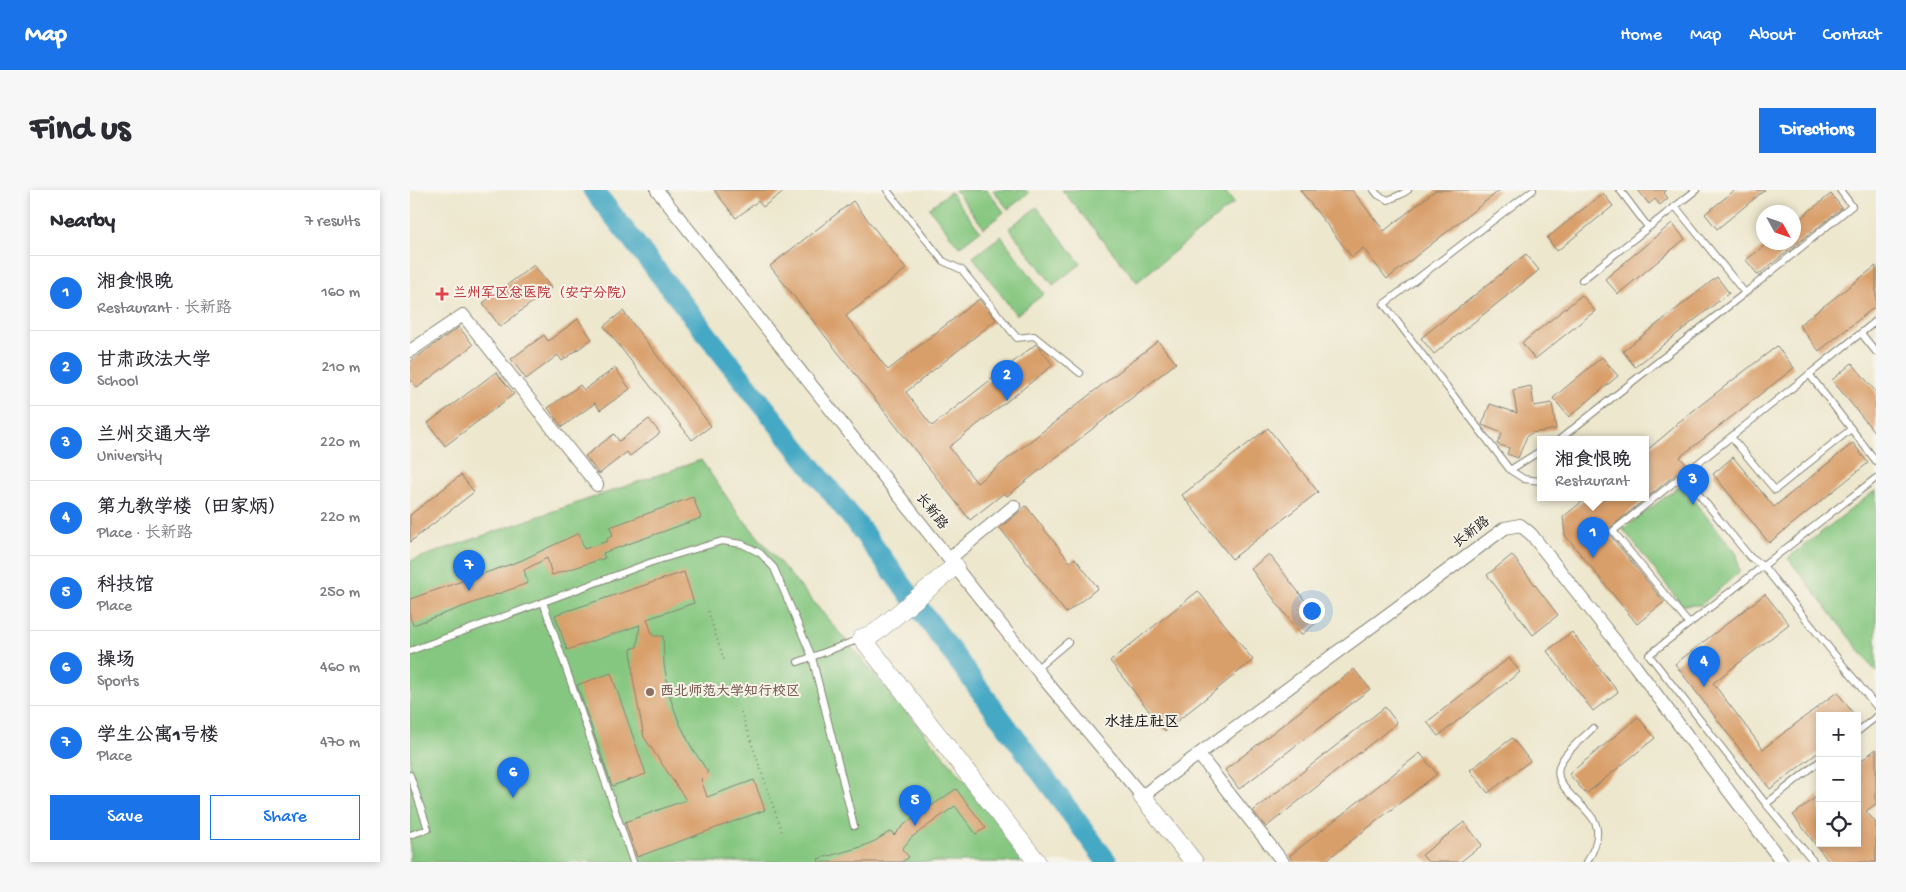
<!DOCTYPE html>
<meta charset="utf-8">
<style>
:root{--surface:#fff;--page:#f7f7f7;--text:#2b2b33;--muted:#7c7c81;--line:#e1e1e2;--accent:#1a73e8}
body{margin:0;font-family:"Gochi Hand","LXGW WenKai TC",sans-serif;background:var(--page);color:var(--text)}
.controls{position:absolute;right:15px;bottom:15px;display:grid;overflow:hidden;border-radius:0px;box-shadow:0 2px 8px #0003}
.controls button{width:45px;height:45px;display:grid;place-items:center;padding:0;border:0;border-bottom:1px solid var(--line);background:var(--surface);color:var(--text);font:25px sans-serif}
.compass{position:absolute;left:1346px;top:15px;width:45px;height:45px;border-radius:50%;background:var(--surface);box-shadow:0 2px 8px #0003;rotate:130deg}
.you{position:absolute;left:901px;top:420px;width:18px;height:18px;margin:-12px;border:4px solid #fff;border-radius:50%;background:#1a73e8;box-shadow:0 0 0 8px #1a73e833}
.badge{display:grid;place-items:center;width:32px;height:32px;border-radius:50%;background:var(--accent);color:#fff;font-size:16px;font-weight:700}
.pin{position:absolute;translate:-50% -41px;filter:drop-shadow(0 1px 2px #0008)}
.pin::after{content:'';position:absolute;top:26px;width:18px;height:15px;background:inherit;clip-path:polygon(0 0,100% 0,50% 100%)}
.popup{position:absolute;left:1127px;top:246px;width:112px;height:65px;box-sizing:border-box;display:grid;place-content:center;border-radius:0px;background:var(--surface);filter:drop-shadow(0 1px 4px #0005);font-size:16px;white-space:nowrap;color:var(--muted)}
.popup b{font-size:19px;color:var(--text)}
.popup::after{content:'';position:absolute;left:50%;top:100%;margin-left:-10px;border:10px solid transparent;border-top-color:var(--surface)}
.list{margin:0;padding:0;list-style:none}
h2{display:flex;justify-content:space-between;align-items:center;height:65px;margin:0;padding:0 20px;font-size:21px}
h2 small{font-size:16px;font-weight:400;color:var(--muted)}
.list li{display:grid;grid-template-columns:32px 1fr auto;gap:15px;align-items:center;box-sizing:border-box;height:75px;padding:0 20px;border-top:1px solid var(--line)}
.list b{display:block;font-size:19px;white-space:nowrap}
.list p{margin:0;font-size:16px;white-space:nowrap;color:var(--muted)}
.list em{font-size:16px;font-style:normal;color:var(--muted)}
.actions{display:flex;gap:10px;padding:15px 20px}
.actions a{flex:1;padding:11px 0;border:1px solid var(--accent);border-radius:0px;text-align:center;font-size:18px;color:var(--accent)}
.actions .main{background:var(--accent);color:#fff}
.icon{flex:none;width:28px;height:28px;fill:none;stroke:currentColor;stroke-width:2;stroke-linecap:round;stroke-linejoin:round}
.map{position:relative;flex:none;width:1466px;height:672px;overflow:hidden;border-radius:0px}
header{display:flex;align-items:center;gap:30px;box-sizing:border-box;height:70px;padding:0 25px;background:var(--accent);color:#fff}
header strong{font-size:24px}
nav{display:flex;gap:28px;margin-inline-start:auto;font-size:18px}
.intro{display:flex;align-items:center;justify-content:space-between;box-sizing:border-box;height:120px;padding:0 30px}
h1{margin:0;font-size:35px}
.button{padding:12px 22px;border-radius:0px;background:var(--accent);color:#fff;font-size:18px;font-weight:700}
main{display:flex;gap:30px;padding:0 30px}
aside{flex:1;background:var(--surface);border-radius:0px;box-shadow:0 2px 8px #0003}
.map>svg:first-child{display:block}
</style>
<header>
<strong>Map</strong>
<nav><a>Home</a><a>Map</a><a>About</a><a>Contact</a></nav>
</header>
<div class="intro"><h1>Find us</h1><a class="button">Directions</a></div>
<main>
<aside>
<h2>Nearby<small>7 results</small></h2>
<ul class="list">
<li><span class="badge">1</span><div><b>湘食恨晚</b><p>Restaurant · 长新路</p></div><em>160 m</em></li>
<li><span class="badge">2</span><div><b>甘肃政法大学</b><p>School</p></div><em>210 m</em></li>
<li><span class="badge">3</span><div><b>兰州交通大学</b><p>University</p></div><em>220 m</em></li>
<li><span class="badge">4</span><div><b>第九教学楼（田家炳）</b><p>Place · 长新路</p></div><em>220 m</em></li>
<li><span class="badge">5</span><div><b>科技馆</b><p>Place</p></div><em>250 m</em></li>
<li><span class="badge">6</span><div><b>操场</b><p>Sports</p></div><em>460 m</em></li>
<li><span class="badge">7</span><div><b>学生公寓1号楼</b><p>Place</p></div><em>470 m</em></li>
</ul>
<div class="actions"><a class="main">Save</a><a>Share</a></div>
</aside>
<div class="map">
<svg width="1466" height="672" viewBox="0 0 1466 672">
<rect width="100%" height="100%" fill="#f7f3e8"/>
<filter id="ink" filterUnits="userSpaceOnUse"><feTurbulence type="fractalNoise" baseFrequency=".02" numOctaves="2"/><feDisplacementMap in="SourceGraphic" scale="10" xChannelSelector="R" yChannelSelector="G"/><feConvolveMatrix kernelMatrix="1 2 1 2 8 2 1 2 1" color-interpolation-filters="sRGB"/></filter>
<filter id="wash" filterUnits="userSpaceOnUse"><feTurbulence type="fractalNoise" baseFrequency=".0096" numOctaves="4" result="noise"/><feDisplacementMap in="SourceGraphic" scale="20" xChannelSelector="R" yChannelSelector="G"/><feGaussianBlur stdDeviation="1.12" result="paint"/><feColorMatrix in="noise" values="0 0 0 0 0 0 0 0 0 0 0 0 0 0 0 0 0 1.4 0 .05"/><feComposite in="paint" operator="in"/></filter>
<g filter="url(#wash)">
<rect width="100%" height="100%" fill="#ede7cd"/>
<!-- green -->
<path fill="#85c780" stroke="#50724e" d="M545,0H577L594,22L574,38Z
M583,0H616L619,3L598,19Z
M652,0H814L824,13L727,92Z
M540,2L570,41L549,57L519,18Z
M627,17L671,74L643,95L599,38Z
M591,46L634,104L606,125L563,67Z
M291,270L327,322L590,632L618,672H0V371Z
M1271,295L1327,364L1329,382L1291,415H1272L1213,339Z
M1466,300V482L1378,368Z"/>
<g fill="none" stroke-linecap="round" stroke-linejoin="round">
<!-- river -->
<path stroke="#44a8c4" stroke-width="21" d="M183,0L453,342L697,672"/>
</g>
<g id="blocks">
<!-- building -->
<path fill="#d99f6a" d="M304,0H375L353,17L348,11L326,28Z
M890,0H942L974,41L1026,0H1090L977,89L953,58L942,67Z
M1228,0H1257L1254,3L1258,8L1250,15L1245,9L1239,14Z
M1325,0H1355L1307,39L1295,24Z
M1193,3L1203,16L1147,61L1137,48Z
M1421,4L1432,18L1348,85L1336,70L1359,52H1384V33Z
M443,11L496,79L436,126L478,180L569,109L586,130L496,202L522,236L626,154L643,175L539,257L567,293L748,151L766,173L597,306L594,303L560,330L360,76Z
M1262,33L1275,49L1208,104L1195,89Z
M1116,64L1129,80L1024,164L1011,148Z
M124,75L141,98L90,137L73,113Z
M1466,76V116L1409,161L1389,135Z
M1307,87L1319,103L1225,177L1213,161Z
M1172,105L1185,121L1125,169L1112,153Z
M213,121L301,236L282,250L194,136Z
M168,129L182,149L152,171L148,165L116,189L101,169L134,145L138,151Z
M49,137L63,155L7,198L0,189V172Z
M1367,156L1384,178L1270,267L1277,275L1197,340L1199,344L1254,412L1227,434L1155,345L1153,327L1178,307H1236V261L1267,235L1266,234Z
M1192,167L1208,186L1159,227L1143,208Z
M1442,173L1466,202V244L1422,190Z
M205,178L220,199L190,220L185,213L152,237L138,218L170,195L174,200Z
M86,182L104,204L35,256L18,233Z
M1121,196L1124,216L1142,213L1146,239L1122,243L1117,246L1108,268L1097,264L1099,258L1087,254L1092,243L1072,235L1080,214L1107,223L1103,200Z
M239,229L250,243L220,266L217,262L189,284L175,266L204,244L209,251Z
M858,238L908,302L822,369L772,305Z
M1443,253L1458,273L1359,353L1303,284L1323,267L1364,317Z
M51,285L64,302L0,352V325Z
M283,307L291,328L193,363L195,368L142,385L137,368L114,380L118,393L3,435L0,427V409L110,371L169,343L174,359L198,351L197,348L203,346L200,337Z
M616,316L660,372L665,368L688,398L656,423L590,338Z
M859,364L910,430L891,445L841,379Z
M1102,365L1148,425L1123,445L1077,385Z
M274,382L284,413L237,429L243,446H253L254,475L261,510L269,532L282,558L298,582L291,589L297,607L344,590L355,620L227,667L215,632L276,610L234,547L223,489L221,459L227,457L230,435L157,460L145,425Z
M788,401L843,470L755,541L700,471Z
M1355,404L1379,434L1303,493L1353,559L1427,502L1445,526H1410V561L1360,599L1265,474Z
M1162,442L1208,502L1183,521L1137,461Z
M1099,468L1110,482L1028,546L1017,532Z
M944,479L960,499L829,599L815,580Z
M201,483L236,584L202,596L167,495Z
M975,517L987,533L856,637L843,621Z
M1228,527L1245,548L1176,604L1159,584Z
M1102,548L1120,571L1078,603L1060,580Z
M1466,559V614L1456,621L1466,633V672H1419L1383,625L1410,604V653H1447V574Z
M1010,563L1027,584L914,672H884L879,666Z
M546,599L576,638L566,644L545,616L502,647L492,659L499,667L492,672H409L408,669L451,657L465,651L481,641L484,645L495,634Z
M1054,632L1072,655L1050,672H1018L1012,665Z"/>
</g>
</g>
<g filter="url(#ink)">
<use href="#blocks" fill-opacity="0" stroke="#848274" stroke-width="1"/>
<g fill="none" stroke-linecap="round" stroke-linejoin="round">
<!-- lane casing -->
<g stroke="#848274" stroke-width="8">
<path id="lane" d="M477,0L533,71L552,80L607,148L624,146L670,183
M964,0L968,5L978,10L992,4L998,0
M1123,0L974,114L1100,280L1130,261
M1210,0L1238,37
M1172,90L1286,0
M1335,103L1442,16L1430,0
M1451,143L1466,162
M1399,184L1466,271
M1321,247L1365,300L1441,239
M1150,249L1335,103L1265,16
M1100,280L1114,289L1130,291
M1273,285L1340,367L1354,377L1466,516
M133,412L223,672
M1279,434L1203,341L1466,131
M0,461L242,372L312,351L332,354L350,363L364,378L402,467L444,636
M388,472L450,449
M626,479L658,452
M1447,542L1466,527
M1410,571L1356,614L1239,465L1466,288
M0,585L18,639L0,645
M1356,614L1404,672
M1177,672C1183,662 1190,647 1186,635C1180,615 1137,597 1151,572C1158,559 1173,548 1183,538"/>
</g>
<!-- street casing -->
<g stroke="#848274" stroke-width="14">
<path id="street" d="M247,0L634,489L732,606L1095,338L1110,335L1121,344L1225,476L1372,672
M0,161L53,125L187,295
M539,369L604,316
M789,565L873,672"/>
</g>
<!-- secondary casing -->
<g stroke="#848274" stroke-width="19">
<path id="secondary" d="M545,376L465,443L452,448L627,672
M732,606L784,672"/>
</g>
<!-- path -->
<path stroke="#848274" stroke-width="2" stroke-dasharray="1 4" stroke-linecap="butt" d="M298,421L314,470
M331,522L372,642"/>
<!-- lane -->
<use href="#lane" stroke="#fff" stroke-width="6"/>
<!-- street -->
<use href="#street" stroke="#fff" stroke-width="12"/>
<!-- secondary -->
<use href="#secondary" stroke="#fff" stroke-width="18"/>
</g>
</g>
<!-- markers -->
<path fill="#e0444e" stroke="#f7f3e8" stroke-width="2" d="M29.5 96.5h5v5h5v5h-5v5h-5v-5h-5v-5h5z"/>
<circle fill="#8d6e63" stroke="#f7f3e8" stroke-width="2" cx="240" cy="502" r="5"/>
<g text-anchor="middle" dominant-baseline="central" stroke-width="4" stroke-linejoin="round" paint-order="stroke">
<!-- health labels -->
<g font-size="14" font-weight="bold" fill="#be3a42" stroke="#f7f3e8" text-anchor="start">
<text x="43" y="104">兰州军区总医院（安宁分院）</text>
</g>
<!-- street labels -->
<g font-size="14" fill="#1c1c1c" stroke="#f7f3e8">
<text transform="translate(521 322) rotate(52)">长新路</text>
<text transform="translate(1062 343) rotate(-37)">长新路</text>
</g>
<!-- education labels -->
<g font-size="14" font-weight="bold" fill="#785e54" stroke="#f7f3e8" text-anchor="start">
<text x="250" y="502">西北师范大学知行校区</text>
</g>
<!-- neighbourhood labels -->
<g font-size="15" font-weight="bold" fill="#1c1c1c" stroke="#f7f3e8">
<text x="732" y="533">水挂庄社区</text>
</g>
</g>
</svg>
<div class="controls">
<button>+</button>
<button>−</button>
<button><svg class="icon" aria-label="locate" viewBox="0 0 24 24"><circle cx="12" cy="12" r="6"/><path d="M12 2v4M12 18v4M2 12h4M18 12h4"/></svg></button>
</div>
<svg class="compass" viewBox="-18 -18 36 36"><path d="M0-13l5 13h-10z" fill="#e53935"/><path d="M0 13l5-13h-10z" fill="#7c7c81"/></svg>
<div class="you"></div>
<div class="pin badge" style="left:1183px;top:368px">1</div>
<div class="popup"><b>湘食恨晚</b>Restaurant</div>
<div class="pin badge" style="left:597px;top:211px">2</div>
<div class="pin badge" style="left:1283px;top:315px">3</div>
<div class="pin badge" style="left:1294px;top:497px">4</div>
<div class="pin badge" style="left:505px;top:636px">5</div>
<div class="pin badge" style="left:103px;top:608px">6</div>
<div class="pin badge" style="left:59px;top:401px">7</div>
</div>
</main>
